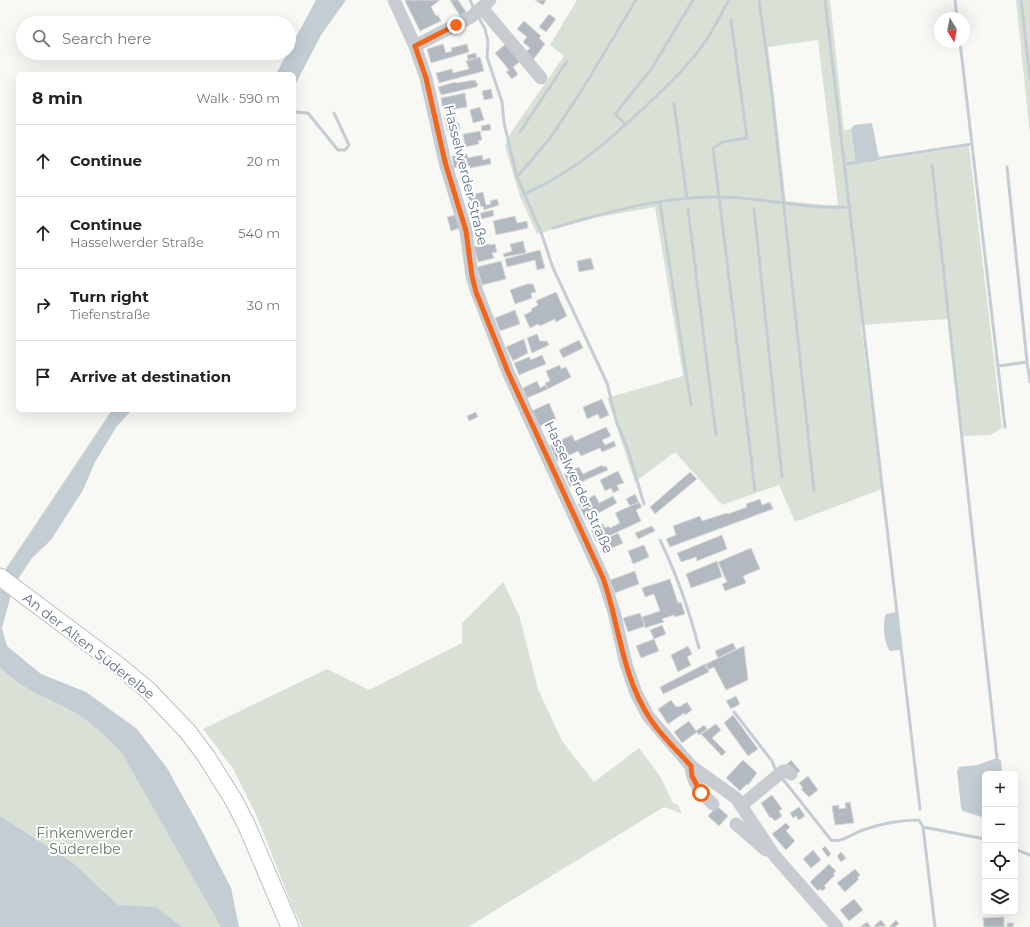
<!DOCTYPE html>
<meta charset="utf-8">
<style>
:root{--surface:#fff;--page:#f6f6f6;--text:#222;--muted:#767676;--line:#e0e0e0}
body{margin:0;font-family:Montserrat,sans-serif;background:var(--page);color:var(--text)}
.controls{position:absolute;right:12px;bottom:12px;display:grid;overflow:hidden;border-radius:6px;box-shadow:0 4px 16px #0002}
.controls button{width:36px;height:36px;display:grid;place-items:center;padding:0;border:0;border-bottom:1px solid var(--line);background:var(--surface);color:var(--text);font:20px sans-serif}
.compass{position:absolute;left:934px;top:12px;width:36px;height:36px;border-radius:50%;background:var(--surface);box-shadow:0 4px 16px #0002;rotate:170deg}
.stop{position:absolute;width:12px;height:12px;margin:-9px;border:3px solid #f3651b;border-radius:50%;background:#fff}
.stop.end{background:#f3651b;border-color:#fff;box-shadow:0 1px 4px #0008}
.list{margin:0;padding:0;list-style:none}
h2{display:flex;justify-content:space-between;align-items:center;height:52px;margin:0;padding:0 16px;font-size:17px}
h2 small{font-size:13px;font-weight:400;color:var(--muted)}
.list li{display:grid;grid-template-columns:26px 1fr auto;gap:12px;align-items:center;box-sizing:border-box;height:72px;padding:0 16px;border-top:1px solid var(--line)}
.list b{display:block;font-size:15px;white-space:nowrap}
.list p{margin:0;font-size:13px;white-space:nowrap;color:var(--muted)}
.list em{font-size:13px;font-style:normal;color:var(--muted)}
.icon{flex:none;width:22px;height:22px;fill:none;stroke:currentColor;stroke-width:2;stroke-linecap:round;stroke-linejoin:round}
.map{position:relative;flex:none;width:1030px;height:927px;overflow:hidden}
.search{position:absolute;background:var(--surface);box-shadow:0 4px 16px #0002;left:16px;top:16px;width:280px;height:44px;display:flex;align-items:center;gap:10px;box-sizing:border-box;padding:0 14px;border-radius:22px;color:var(--muted);font-size:15px}
.panel{position:absolute;background:var(--surface);box-shadow:0 4px 16px #0002;left:16px;top:72px;width:280px;height:340px;border-radius:6px}
.map>svg:first-child{display:block}
</style>
<div class="map">
<svg width="1030" height="927" viewBox="0 0 1030 927">
<rect width="100%" height="100%" fill="#f8f9f5"/>
<!-- green -->
<path fill="#d9e1d6" fill-rule="evenodd" d="M577,0H830L844,130L851,129L856,164L969,146L1002,428L990,435L963,436L949,319L861,325L882,489L795,522L779,485L722,505L675,452L635,482L607,398L683,376L655,207L599,217L537,234L520,197L505,146L510,134L564,56L550,45ZM818,40L838,204V205H825L786,201L768,47Z
M1016,0H1030V135Z
M503,582L519,615L538,689L562,741L594,782L639,748L660,776L673,803L678,805L682,814L664,807L468,927H302L292,906L257,817L234,770L203,729L327,669L369,690L462,643V623Z
M0,655L114,732L229,927H0Z"/>
<!-- water -->
<path fill="#c4cdd4" d="M316,0H346L321,35L294,87V74H276Z
M872,123L879,159L877,161L856,164L851,129L854,125Z
M112,410H132L117,426L95,462L83,490L51,540L32,558L18,579L5,570Z
M0,587L11,595L2,628L7,646L41,674L86,692L137,729L167,768L202,831L231,888L239,927H221L122,753C106,736 88,719 67,708C40,694 23,690 0,667Z
M896,612L901,650L890,651C884,643 882,623 886,614Z
M997,758L1001,760L1002,774H985V818L963,811L961,808L957,771L959,767L977,765Z
M0,816L73,863L118,905L156,907L182,927H0Z"/>
<g fill="none" stroke-linecap="round" stroke-linejoin="round">
<!-- stream -->
<path stroke="#c4cdd4" stroke-width="3" d="M470,0L474,9
M759,0L772,94L814,491
M825,0L920,809
M955,0L957,18
M1021,0L1030,78
M478,16L485,29L488,41L487,57L502,102L504,123L517,177L541,232L553,268L607,383L617,423L628,450L644,504
M731,20L747,138L723,142L713,148L755,490
M960,42L1005,427
M674,103L687,199
M294,112L308,113L338,150H345L349,145L334,113
M626,125L615,114L652,68L693,0
M520,132L567,61
M875,159L972,144
M845,164L859,162
M932,165L997,758
M1007,167L1027,362
M517,177L551,137L582,90L636,0
M524,194C573,173 611,139 649,103C669,84 689,65 705,42C714,29 721,14 729,0
M660,203L691,405
M688,209L716,435
M754,209L782,477
M553,228C606,212 664,196 720,197C764,197 806,210 851,207
M998,366L1027,362L1030,382
M660,540C677,575 689,610 699,648
M734,712L772,761L775,769
M782,778L831,840C842,843 853,833 863,830C880,824 901,820 919,820L923,827L985,839
M923,827L935,927
M1015,849L1030,855"/>
</g>
<!-- building -->
<path fill="#b2b9c0" stroke="#dadad8" d="M406,0H440L431,7L436,16L438,15L441,21L420,31L405,1Z
M450,0H458L466,12L460,16Z
M535,0H546L543,5Z
M549,14L556,19L546,32L539,27Z
M524,21L541,36L539,38L545,44L533,60L525,53L530,48L523,42L527,37L517,29Z
M507,43L521,61L513,67L518,74L512,79L506,72L509,70L495,53Z
M443,44L446,53L452,51L451,48L467,44L469,52L431,63L427,49Z
M476,53L477,58L468,60L467,55Z
M480,57L484,71L439,83L436,73L452,69L453,73L469,69L466,61Z
M475,80L478,85L476,87L441,95L438,87L455,82L456,83Z
M491,89L493,98L484,100L482,91Z
M465,93L467,107L443,111L441,98Z
M480,107L484,120L473,123L470,110Z
M455,114L457,124L459,123L460,129L447,131L444,116Z
M490,124L491,130L482,131L481,126Z
M480,131L482,140L478,141L479,144L465,147L463,134Z
M467,154L468,158L482,155L483,160L490,158L491,164L470,168L469,165L454,168L452,156Z
M483,192L486,205L491,204L490,201L497,199L499,205L484,210L483,206L472,209L468,196Z
M493,210L494,216L481,219L480,213Z
M456,215L460,228L451,231L447,217Z
M515,216L517,223L527,221L528,228L496,235L493,221Z
M523,241L526,253L504,257L503,254L512,251L510,244Z
M490,244L491,245L495,244L497,252L492,253L494,258L478,262L474,247Z
M540,250L545,268L537,270L535,260L507,267L505,259Z
M591,258L594,269L579,272L577,261Z
M501,261L506,279L482,285L477,267Z
M527,284H533L536,292L531,293L532,298L515,304L510,290Z
M556,292L567,316L556,322L555,319L540,326L538,324L530,328L524,315L532,311L531,309L538,305L536,301Z
M515,310L520,324L500,331L495,318Z
M537,334L540,341H547L549,345L532,353L527,338Z
M524,339L528,353L513,361L506,347Z
M579,340L583,348L563,358L559,350Z
M542,355L546,364L519,375L514,363L529,357L531,360Z
M560,365L561,369L566,367L571,377L548,389L545,383L550,381L546,371Z
M537,381L540,388L546,385L548,389L527,398L523,388Z
M602,399L609,415L600,419L598,414L587,419L583,407Z
M549,403L556,419L540,426L532,411Z
M476,412L478,417L469,421L467,416Z
M606,427L611,436L602,440L605,445L614,441L616,446L602,452L600,448L581,456L578,451L557,461L550,445L572,435L575,441Z
M602,465L603,467L606,466L608,470L570,487L564,474L579,467L583,474Z
M618,471L624,483L617,485L619,490L613,493L611,488L605,491L600,480Z
M690,472L697,479L655,514L650,507Z
M635,494L639,502L630,506L626,499Z
M595,495L599,503L613,496L617,503L586,520L578,504Z
M760,499L762,505L770,502L773,509L670,547L666,539L676,535L673,526L700,516L702,521L727,513L728,514L747,507L746,504Z
M639,502L642,507L636,510L641,521L596,542L591,530L603,524L605,528L609,526L610,528L620,523L615,513Z
M652,526L655,531L638,539L635,533Z
M618,533L623,543L606,551L602,541Z
M722,535L727,549L697,561L696,557L681,562L677,553Z
M644,545L649,557L633,564L628,551Z
M751,548L760,569L743,576L746,583L725,591L722,584L727,582L718,562Z
M717,561L722,577L691,588L686,574Z
M635,571L639,584L615,593L610,580Z
M670,579L678,603L681,602L685,614L675,617L674,615L662,619L664,622L645,628L642,617L660,611L654,594L645,597L642,588Z
M640,613L645,626L628,632L623,618Z
M662,625L666,634L654,639L659,651L641,658L636,646L654,639L650,630Z
M733,643L736,649L718,658L715,651Z
M688,646L692,654L687,657L691,665L678,672L671,655Z
M744,646L748,680L726,690L714,667L708,670L706,664Z
M705,664L709,672L663,694L660,687Z
M736,696L740,704L731,709L726,701Z
M671,700L676,707L678,706L679,707L687,702L692,710L685,715L684,713L668,724L658,709Z
M733,715L758,749L748,756L724,723Z
M689,721L696,731L704,725L707,729L699,735L697,732L682,743L674,732Z
M716,724L721,730L712,738L726,752L722,756L701,734Z
M743,760L757,773L748,785L747,784L740,791L726,778Z
M791,760L800,771L794,775L786,765Z
M808,776L818,790L809,797L801,789L803,788L799,783Z
M772,795L782,809L779,811L782,816L775,821L771,817L770,818L761,803Z
M850,802L854,823L835,825L832,806L839,805V809L846,808L845,803Z
M717,806L728,816L719,826L708,816Z
M799,807L805,816L799,820L796,816L793,818L790,813Z
M786,823L790,827L786,831L795,841L786,850L772,834Z
M825,846L831,854L828,857L822,849Z
M813,850L821,860L811,868L803,859Z
M841,852L846,858L841,862L837,856Z
M829,864L836,871L833,874L835,875L824,886L826,888L822,891L820,889L818,891L810,882Z
M855,869L860,875L857,878L859,879L845,892L837,883Z
M854,899L863,910L849,921L840,910Z
M1004,917V927H984L983,918Z
M881,920L886,926L875,927L874,926Z
M896,920L899,924L895,927H889Z
M867,922L871,927H860Z
M1007,923H1014L1013,927H1007Z"/>
<g fill="none" stroke-linecap="round" stroke-linejoin="round">
<!-- major casing -->
<g stroke="#bbbec3" stroke-width="19">
<path id="major" d="M0,577L119,666L149,691L188,732L206,756L233,799L246,824L290,927"/>
</g>
<!-- minor -->
<path stroke="#c8cbcf" stroke-width="13" d="M394,0L415,46L426,78L445,162L466,231L472,276L477,292L508,372L603,578L614,612L626,664L636,693L648,716L691,766L736,798L774,855L837,927
M482,8L541,78
M415,46L471,17L490,0
M691,766C692,782 701,793 713,804
M742,805L783,771H787L791,774
M736,824L766,850"/>
<!-- major -->
<use href="#major" stroke="#fff" stroke-width="17"/>
</g>
<g fill="none" stroke-linecap="round" stroke-linejoin="round">
<!-- route -->
<path stroke="#f3651b" stroke-width="5" d="M456,25L415,46L426,78L445,162L466,231L472,276L476,292L508,372L603,578C619,623 622,676 649,717C660,735 677,750 691,766L692,776L701,793"/>
</g>
<g text-anchor="middle" dominant-baseline="central" stroke-width="4" stroke-linejoin="round" paint-order="stroke">
<!-- street labels -->
<g font-size="14" fill="#657589" stroke="#fff">
<text transform="translate(466 175) rotate(76)">Hasselwerder Straße</text>
<text transform="translate(579 487) rotate(65)">Hasselwerder Straße</text>
<text transform="translate(89 646) rotate(38)">An der Alten Süderelbe</text>
</g>
<!-- park labels -->
<g font-size="14" fill="#637a60" stroke="#fff">
<text x="85" y="833">Finkenwerder<tspan x="85" dy="16">Süderelbe</tspan></text>
</g>
</g>
</svg>
<div class="controls">
<button>+</button>
<button>−</button>
<button><svg class="icon" aria-label="locate" viewBox="0 0 24 24"><circle cx="12" cy="12" r="6"/><path d="M12 2v4M12 18v4M2 12h4M18 12h4"/></svg></button>
<button><svg class="icon" aria-label="layers" viewBox="0 0 24 24"><path d="M12 4l9 5-9 5-9-5zM3 14l9 5 9-5"/></svg></button>
</div>
<svg class="compass" viewBox="-18 -18 36 36"><path d="M0-13l5 13h-10z" fill="#e53935"/><path d="M0 13l5-13h-10z" fill="#767676"/></svg>
<div class="stop" style="left:701px;top:793px"></div>
<div class="stop end" style="left:456px;top:25px"></div>
<div class="search"><svg class="icon" aria-label="search" viewBox="0 0 24 24"><circle cx="10" cy="10" r="6"/><path d="M15 15l6 6"/></svg>Search here</div>
<section class="panel">
<h2>8 min<small>Walk · 590 m</small></h2>
<ul class="list">
<li><svg class="icon" aria-label="ahead" viewBox="0 0 24 24"><path d="M12 20V5M6 11l6-6 6 6"/></svg><div><b>Continue</b></div><em>20 m</em></li>
<li><svg class="icon" aria-label="ahead" viewBox="0 0 24 24"><path d="M12 20V5M6 11l6-6 6 6"/></svg><div><b>Continue</b><p>Hasselwerder Straße</p></div><em>540 m</em></li>
<li><svg class="icon" aria-label="right" viewBox="0 0 24 24"><path d="M7 20v-9h11M14 6l5 5-5 5"/></svg><div><b>Turn right</b><p>Tiefenstraße</p></div><em>30 m</em></li>
<li><svg class="icon" aria-label="arrive" viewBox="0 0 24 24"><path d="M6 21V4h12l-3 4 3 4H6"/></svg><div><b>Arrive at destination</b></div></li>
</ul>
</section>
</div>
